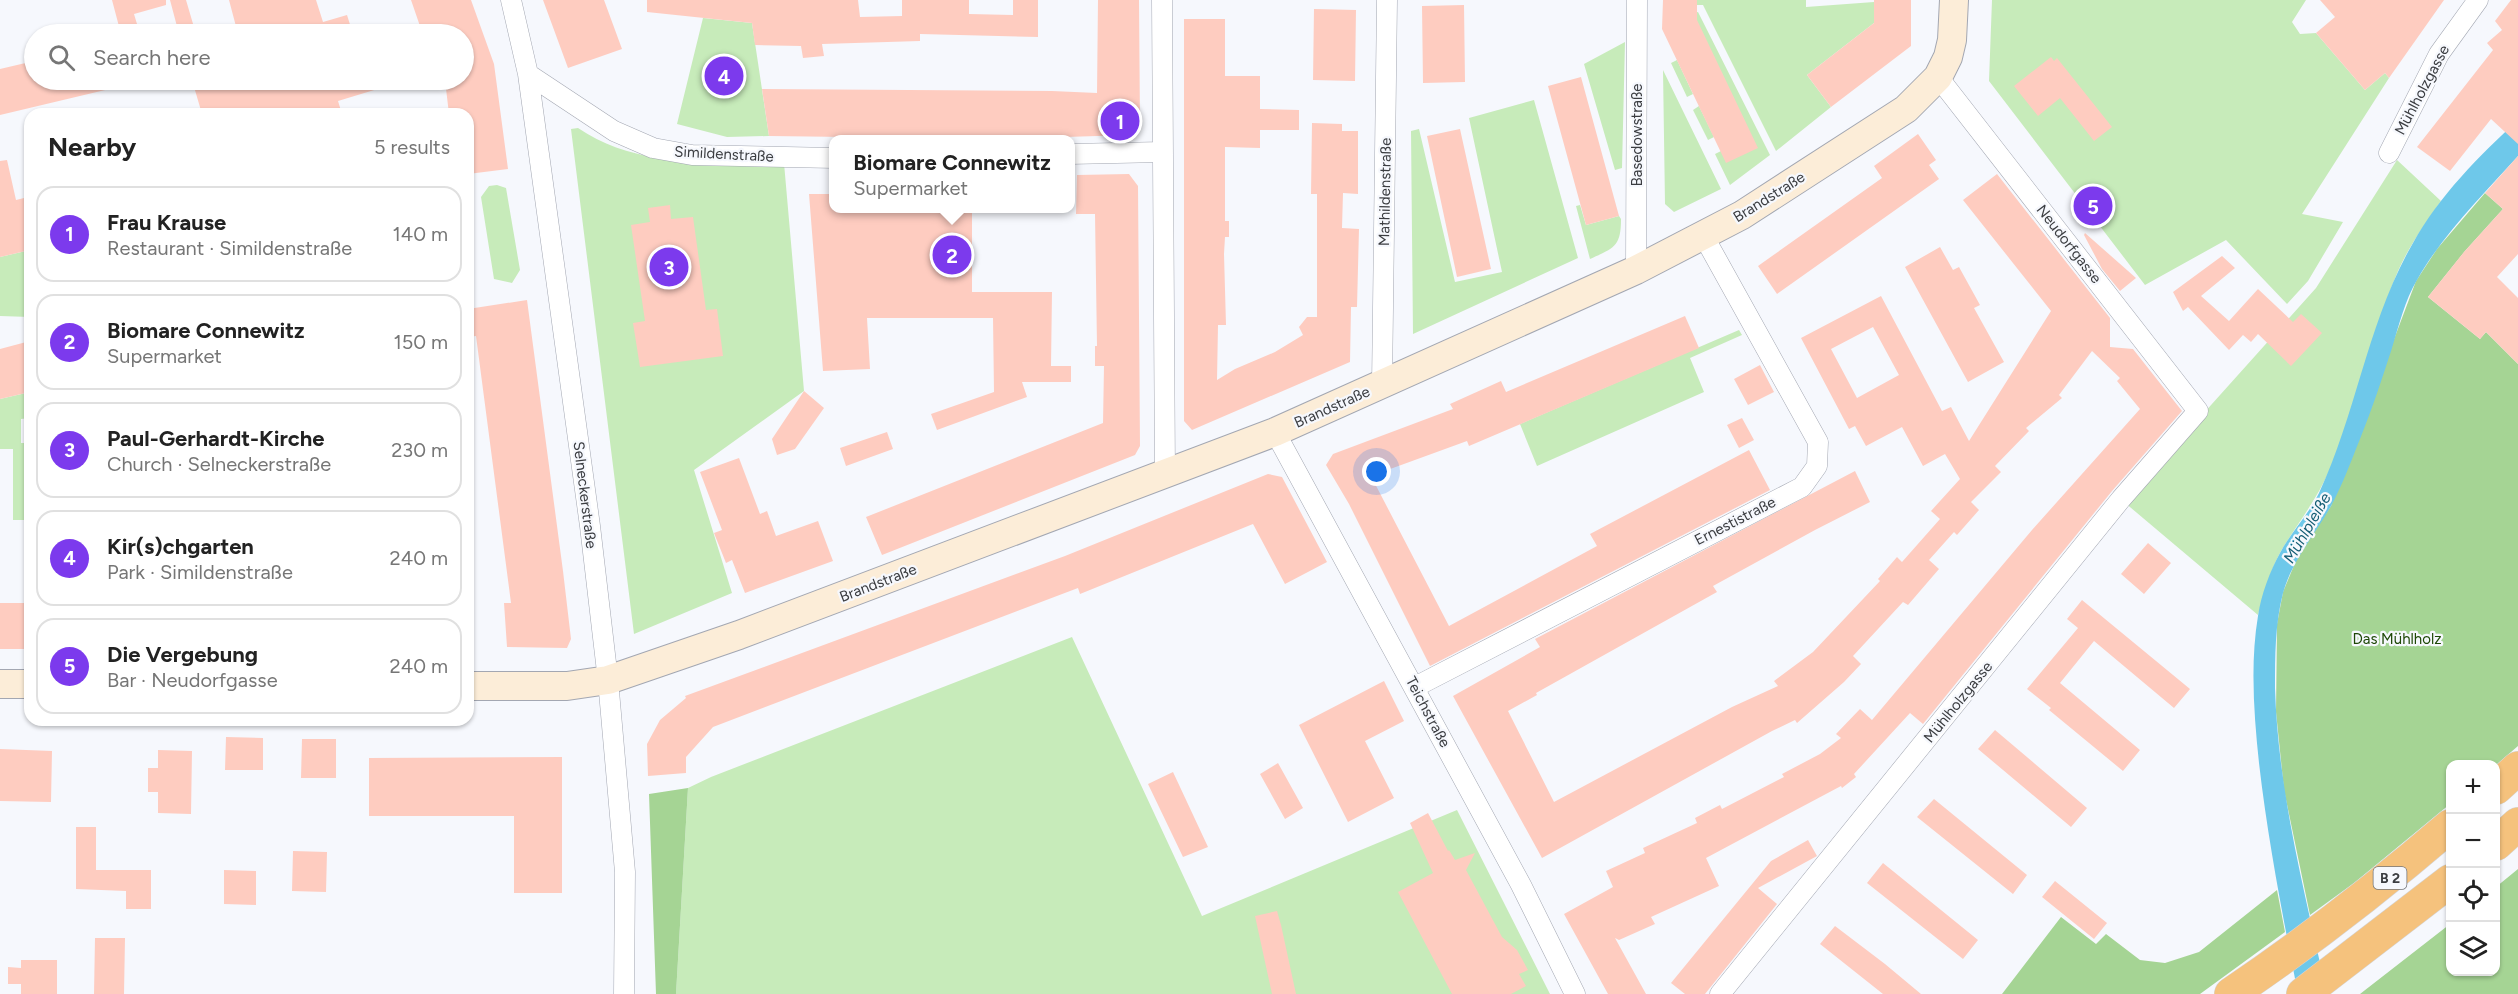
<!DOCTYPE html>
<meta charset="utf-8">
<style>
:root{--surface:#fff;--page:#f6f6f6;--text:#222;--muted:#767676;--line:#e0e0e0;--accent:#7c3aed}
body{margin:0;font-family:Figtree,sans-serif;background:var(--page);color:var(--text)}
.controls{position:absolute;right:18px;bottom:18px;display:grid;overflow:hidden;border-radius:12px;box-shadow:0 2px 4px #0004}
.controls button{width:54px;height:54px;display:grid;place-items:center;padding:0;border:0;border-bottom:2px solid var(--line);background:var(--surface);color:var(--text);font:30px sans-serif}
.you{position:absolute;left:1377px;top:472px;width:21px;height:21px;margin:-15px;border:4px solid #fff;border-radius:50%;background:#1a73e8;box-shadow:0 0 0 9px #1a73e833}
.badge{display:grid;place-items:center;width:39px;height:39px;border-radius:50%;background:var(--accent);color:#fff;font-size:20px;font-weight:700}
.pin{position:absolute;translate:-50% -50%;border:3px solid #fff;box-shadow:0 2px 6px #0006}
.popup{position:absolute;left:829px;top:135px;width:246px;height:78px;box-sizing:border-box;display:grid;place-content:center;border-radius:12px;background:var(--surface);filter:drop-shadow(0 2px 4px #0005);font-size:20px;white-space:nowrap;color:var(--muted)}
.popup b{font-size:22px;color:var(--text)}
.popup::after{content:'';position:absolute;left:50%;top:100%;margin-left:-12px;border:12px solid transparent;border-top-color:var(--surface)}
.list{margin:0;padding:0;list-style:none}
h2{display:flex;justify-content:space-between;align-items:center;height:78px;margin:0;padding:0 24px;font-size:26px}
h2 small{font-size:20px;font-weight:400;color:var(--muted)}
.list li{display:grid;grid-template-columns:39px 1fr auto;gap:18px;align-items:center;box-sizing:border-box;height:96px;margin:0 12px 12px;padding:0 12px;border:2px solid var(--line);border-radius:18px}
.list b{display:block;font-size:22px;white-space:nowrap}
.list p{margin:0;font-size:20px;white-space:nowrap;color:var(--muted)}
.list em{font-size:20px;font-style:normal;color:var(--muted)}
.icon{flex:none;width:33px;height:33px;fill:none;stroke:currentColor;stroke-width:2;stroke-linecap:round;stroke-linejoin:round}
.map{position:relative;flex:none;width:2518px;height:994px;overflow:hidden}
.search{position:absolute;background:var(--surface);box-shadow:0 2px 4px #0004;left:24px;top:24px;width:450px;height:66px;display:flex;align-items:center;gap:15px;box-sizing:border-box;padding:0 21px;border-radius:33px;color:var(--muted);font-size:22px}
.panel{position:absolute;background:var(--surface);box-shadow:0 2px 4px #0004;left:24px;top:108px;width:450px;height:618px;border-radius:18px}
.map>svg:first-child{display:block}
</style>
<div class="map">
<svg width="2518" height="994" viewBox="0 0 2518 994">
<rect width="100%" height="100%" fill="#f6f8fd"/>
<!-- green -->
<path fill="#c7ebba" d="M1697,0H1806V7L1874,2V23L1807,75L1831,107L1776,151L1703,5H1697Z
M1992,0H2306L2292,22L2300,34L2316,33L2365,90L2385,73L2389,78L2302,214L2343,222L2308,281L2287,304L2226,240L2145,285L1989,81Z
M1698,12L1770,155L1730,185L1715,154L1721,151L1693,13Z
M703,18L752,23L769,136L727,137L677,124Z
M1625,42L1622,168L1615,170L1584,64Z
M1677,60L1693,94L1687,97L1671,63Z
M1663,70L1721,189L1674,212L1665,204Z
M1534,100L1578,258L1413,334L1411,131L1419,129L1455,282L1502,272L1469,118Z
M1699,106L1714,137L1708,140L1693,110Z
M578,128C638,169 715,162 784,163L804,391L694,470L732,593L634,634L571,129Z
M2397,160L2441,201C2425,224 2409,246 2398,271C2371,335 2357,404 2330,469C2317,499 2298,523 2281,551C2270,571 2264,593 2258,615L2124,502L2316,288Z
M497,185L506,188L520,270L512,283L494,279L481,197L489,186Z
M1580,205L1586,225L1619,216L1621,219C1621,247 1614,248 1590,259L1576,206Z
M30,250V317L0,316V257Z
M1739,330L1742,335L1690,358L1704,392L1537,466L1520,424Z
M30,392V418L21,419V443H30V520H13V449H0V399Z
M1072,637L1202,916L1457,810L1550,994H676L688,788L711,777Z"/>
<!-- forest -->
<path fill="#a5d494" d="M2485,193L2503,209L2465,251L2428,297L2480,339L2486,332L2518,364V746L2496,765L2450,764V804L2354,883L2310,915L2284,790L2276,712L2277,624L2283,592L2297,558L2331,506L2416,281L2437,249Z
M688,788L676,994H656L649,794Z
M2518,869V994H2360L2450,924V972H2496V887Z
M2277,890L2285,932L2200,994H2002L2061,917L2096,944L2106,934L2140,960L2165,963L2199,952Z"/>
<!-- water -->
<path fill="#6ec8ea" d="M2518,120V156C2483,195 2443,234 2417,280C2405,300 2399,325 2392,348C2382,379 2372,409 2360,439C2351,461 2343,484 2331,506C2315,535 2292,560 2283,593C2275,624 2275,656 2275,688C2278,792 2305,893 2327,994H2298C2283,917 2268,841 2259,763C2254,715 2250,664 2258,616C2261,595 2270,571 2280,553C2291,532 2309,514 2319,493C2357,412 2368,320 2413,243C2439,196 2479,156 2518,120Z"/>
<!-- building -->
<path fill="#feccc0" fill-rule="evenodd" d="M112,0H166V5L134,14L140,34H121Z
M170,0H186L196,34H179Z
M229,0H316L323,22L347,15L353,34H238Z
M411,0H471L494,64L508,169L468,174V114H449L445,80H464V34H434L431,26L421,29Z
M543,0H604L622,49L568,68Z
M647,0H858L860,17L902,16V0H969V14L1013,15V0H1038V37L920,34V41L822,44L824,56L803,58L801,46L755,45L752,23L647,12Z
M1098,0H1139L1140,126L1130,135L1004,139L769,136L762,89L1052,91L1097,93Z
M1663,0H1697V20L1758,148L1726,163L1662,29Z
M1874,0H1911V46L1831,107L1807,75L1874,23Z
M2320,0H2444L2389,78L2385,73L2365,90L2316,33L2335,17Z
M2511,0H2518V144L2491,119L2450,171L2417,147L2493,50L2487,43L2502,30L2495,21Z
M1464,5L1465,82L1423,83L1422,6Z
M1314,9L1356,10L1355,81L1313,80Z
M1184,19H1225V76H1260V109L1299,110V130H1260V148L1225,147V221H1229V237H1225L1224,254L1226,325H1218L1217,380L1235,369L1275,352L1303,335L1299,327L1307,317H1317V194H1311L1312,123L1342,124V131H1358V194L1343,193L1342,228L1359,229L1357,307H1351L1350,362L1192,430L1184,421Z
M2051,57L2054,61L2057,58L2112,127L2094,141L2060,98L2038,116L2014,86Z
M34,61V80H122V86L0,115V69Z
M1581,77L1619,216L1586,225L1548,86Z
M192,80H393L394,84L338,101L342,114H202Z
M1460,129L1491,269L1457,277L1427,136Z
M1918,134L1936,160L1929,165L1939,179L1777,294L1758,266L1882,178L1874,166Z
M2518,156V254L2497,277L2518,298V364L2486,332L2480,339L2428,297L2464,252L2503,209L2485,193Z
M7,160L16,200L28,197L30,250L0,257V161Z
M1129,174L1138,186L1140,446L1135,455L882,555L866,517L1103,423L1104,366H1095V346H1097L1095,214H1076L1077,175Z
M1997,174L2110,318V347L2133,349L2182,411L2112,491L1923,724L1910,713L1854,774L1856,777L1842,788L1841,786L1706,858L1719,886L1651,917L1655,924L1619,940L1615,938L1646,994H1608L1564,914L1613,887L1606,871L1645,853L1643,848L1697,823L1695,818L1720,805L1722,809L1784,777L1782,774L1820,754L1841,738L1836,734L1860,709L1872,720L2032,530L2140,409L2117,381L2120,378L2092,351L2059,395L2062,398L2026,428L2029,431L1995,466L2001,472L1971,502L1979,510L1957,535L1954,532L1929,560L1939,569L1908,605L1903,602L1853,656L1861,664L1844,682L1797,723L1795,720L1772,731L1542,858L1453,696L1540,647L1535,639L1855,471L1870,502L1815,530L1713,586L1717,592L1536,693L1537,695L1508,711L1554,802L1732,707L1778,686L1774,681L1813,652L1880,581L1878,579L1897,557L1902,562L1940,519L1931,511L1960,479L1945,454L1923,466L1902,427L1866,446L1855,426L1849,429L1801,338L1881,296L1942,411L1951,407L1969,441L2051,311L1963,200ZM1873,327L1899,375L1857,398L1831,349Z
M809,194H834V208H972V292H1052L1051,366H1071V382H1022L1027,397L937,430L931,414L994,392L993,318H867L870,369L823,371Z
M670,205L671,219L693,217L706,310L717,309L723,356L640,367L633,323L645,321L631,225L650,222L648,208Z
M2085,233L2136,278L2120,291L2102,269L2084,235Z
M1940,247L1953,270L1959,267L1980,305L1974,308L2004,362L1968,382L1905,267Z
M2222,256L2235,268L2201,296L2229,321L2258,289L2293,322L2301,314L2322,333L2291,366L2258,334L2251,342L2243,335L2229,350L2188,307L2183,311L2173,292Z
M527,300L563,571L571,639L567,648L507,647L504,603H511L476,336L468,337V309Z
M1685,316L1699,348L1469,446L1467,441L1371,476L1449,626L1597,546L1590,534L1749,450L1770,490L1430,666L1349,504L1326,465L1333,454L1453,409L1450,404L1501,381L1506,392Z
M30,341V392L0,399V349Z
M1760,365L1774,392L1748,405L1734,379Z
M804,391L824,408L795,449L777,455L772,439Z
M1742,418L1754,440L1739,448L1727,425Z
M887,432L893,449L846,466L840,448Z
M739,458L760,514L767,511L776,536L818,521L833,561L745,593L732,560L726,563L714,533L722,530L700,472Z
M1268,474L1282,477L1327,562L1285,584L1253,524L1080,594L1078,588L713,727L686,757V773L648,776L647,744L660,720L686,698L685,696L1065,556Z
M2148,543L2171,563L2144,594L2121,574Z
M2082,600L2190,689L2174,708L2094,641L2060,683L2140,750L2123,771L2049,710L2051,708L2027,689L2078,628L2067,619Z
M0,603H30V649H0Z
M1384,681L1404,721L1365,741L1394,798L1348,822L1299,725Z
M1995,730L2087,808L2071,827L1978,749Z
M226,737L263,738V770H225Z
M302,739H336V778H301Z
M0,749L52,751L51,802L0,801Z
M158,750L192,751L191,814L158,813V792H148V768H158Z
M562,757V893H514V816H369V758Z
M1278,763L1303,808L1285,819L1260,774Z
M1173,772L1208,847L1183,857L1148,784Z
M1934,799L2027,875L2013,894L1917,817Z
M1428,813L1448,851L1449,850L1455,860L1475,853L1466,870L1502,937L1517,950L1528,970L1519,974L1526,986L1511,994H1452L1398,892L1433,873L1410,823Z
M76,827H96V870H151V909H126V891L76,889Z
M1808,840L1817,856L1758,888L1777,904L1705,994H1685L1671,983L1771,861Z
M293,851L327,852L326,892L292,891Z
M1883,863L1978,940L1963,959L1867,883Z
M224,870L256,871V905L224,904Z
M2055,881L2107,923L2094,939L2042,897Z
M1277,911L1281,925L1296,994H1272L1255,916Z
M1835,926L1885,964L1921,994H1883L1820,944Z
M95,938H125L124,994H94Z
M21,960H57V994H21V984H8V967L21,968Z"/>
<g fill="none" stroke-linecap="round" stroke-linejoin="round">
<!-- street casing -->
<g stroke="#a3a7b2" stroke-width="21">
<path id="street" d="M511,0L528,74L590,526L608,680L625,872L624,994
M1162,0L1165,475
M528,74L614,131L653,148L692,155L834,158
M2389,153L2439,54L2478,0
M1070,154L1162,152
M1636,270L1637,0
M1382,385L1387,0
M1275,432L1521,885L1575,994
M1415,687L1802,487L1817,466L1818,442L1703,235
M1720,994L2121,499L2198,411L1938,77"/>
</g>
<!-- secondary casing -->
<g stroke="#a3a7b2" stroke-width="30">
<path id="secondary" d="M0,684H30
M468,686H567L608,680L739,635L1275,432L1636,270L1742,215L1906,109L1938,77L1948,57L1952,40L1954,0"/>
</g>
<!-- highway casing -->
<g stroke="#d4d4d5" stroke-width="34">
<path id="highway" d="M2496,788L2518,768
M2496,844L2518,824
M2231,994C2308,942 2380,886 2450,826
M2303,994L2450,881"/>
</g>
<!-- street -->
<use href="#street" stroke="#fff" stroke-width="20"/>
<!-- secondary -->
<use href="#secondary" stroke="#fcedd8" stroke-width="28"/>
<!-- highway -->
<use href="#highway" stroke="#f5c27d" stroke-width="33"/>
</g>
<g text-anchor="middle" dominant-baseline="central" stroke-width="4.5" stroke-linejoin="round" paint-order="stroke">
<!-- shield labels -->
<rect fill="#f6f8fd" stroke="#737579" stroke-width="1.5" x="2373.5" y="867" width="33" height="22" rx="4.5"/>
<g font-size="14" font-weight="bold" fill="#3b3d41">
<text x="2390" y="878">B 2</text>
</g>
<!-- street labels -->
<g font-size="15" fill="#3b3d41" stroke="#f6f8fd">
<text transform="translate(2422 90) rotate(-62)">Mühlholzgasse</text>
<text transform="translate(1637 135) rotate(-90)">Basedowstraße</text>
<text transform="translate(724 154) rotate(3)">Simildenstraße</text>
<text transform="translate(1385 192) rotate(-89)">Mathildenstraße</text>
<text transform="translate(1769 197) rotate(-32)">Brandstraße</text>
<text transform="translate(2069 244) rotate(52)">Neudorfgasse</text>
<text transform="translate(1332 407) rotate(-24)">Brandstraße</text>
<text transform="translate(585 495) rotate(83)">Selneckerstraße</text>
<text transform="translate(1735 521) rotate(-27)">Ernestistraße</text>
<text transform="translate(878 583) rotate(-21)">Brandstraße</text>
<text transform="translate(1958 702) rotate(-51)">Mühlholzgasse</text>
<text transform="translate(1428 712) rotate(62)">Teichstraße</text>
</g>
<!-- park labels -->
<g font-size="15" fill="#1e4806" stroke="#f6f8fd">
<text x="2397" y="639">Das Mühlholz</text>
</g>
<!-- water labels -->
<g font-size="16" font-style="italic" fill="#145d74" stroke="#f6f8fd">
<text transform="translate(2307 528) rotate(-60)">Mühlpleiße</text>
</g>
</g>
</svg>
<div class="controls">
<button>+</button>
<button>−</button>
<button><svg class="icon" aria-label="locate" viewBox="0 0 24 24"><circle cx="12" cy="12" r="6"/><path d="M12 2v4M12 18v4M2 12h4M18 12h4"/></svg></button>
<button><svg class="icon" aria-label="layers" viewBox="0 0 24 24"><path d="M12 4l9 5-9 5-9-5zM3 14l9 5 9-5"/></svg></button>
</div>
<div class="you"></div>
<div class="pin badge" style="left:1120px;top:121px">1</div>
<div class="pin badge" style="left:952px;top:255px">2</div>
<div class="popup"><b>Biomare Connewitz</b>Supermarket</div>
<div class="pin badge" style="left:669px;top:267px">3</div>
<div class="pin badge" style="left:724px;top:76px">4</div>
<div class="pin badge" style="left:2093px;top:206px">5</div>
<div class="search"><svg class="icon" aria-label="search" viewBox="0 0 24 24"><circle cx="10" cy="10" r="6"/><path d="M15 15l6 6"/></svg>Search here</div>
<section class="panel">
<h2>Nearby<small>5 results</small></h2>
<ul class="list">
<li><span class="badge">1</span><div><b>Frau Krause</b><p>Restaurant · Simildenstraße</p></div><em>140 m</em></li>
<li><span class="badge">2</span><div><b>Biomare Connewitz</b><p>Supermarket</p></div><em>150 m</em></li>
<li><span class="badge">3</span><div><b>Paul-Gerhardt-Kirche</b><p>Church · Selneckerstraße</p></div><em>230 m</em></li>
<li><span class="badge">4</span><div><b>Kir(s)chgarten</b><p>Park · Simildenstraße</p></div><em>240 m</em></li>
<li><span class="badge">5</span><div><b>Die Vergebung</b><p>Bar · Neudorfgasse</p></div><em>240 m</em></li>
</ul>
</section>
</div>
